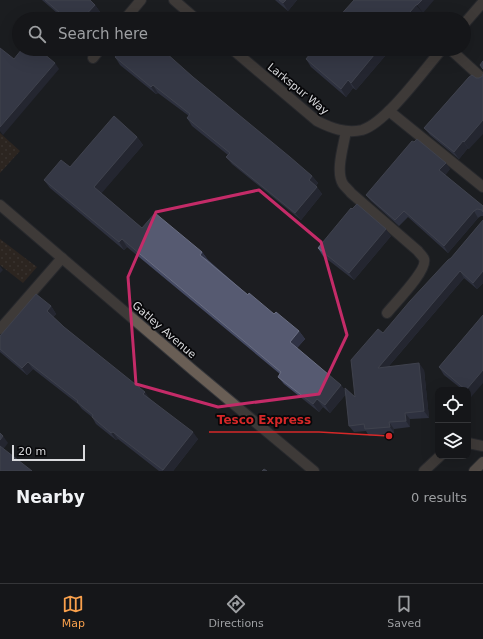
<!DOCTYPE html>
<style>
:root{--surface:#151619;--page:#1e1f22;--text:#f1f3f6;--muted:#9d9fa2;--line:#343538;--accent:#f9a04c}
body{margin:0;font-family:"DejaVu Sans",sans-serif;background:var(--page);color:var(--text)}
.controls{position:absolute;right:12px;bottom:12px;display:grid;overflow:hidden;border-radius:8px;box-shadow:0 4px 16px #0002}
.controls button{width:36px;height:36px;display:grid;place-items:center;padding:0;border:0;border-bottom:1px solid var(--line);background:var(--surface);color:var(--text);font:20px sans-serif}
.scale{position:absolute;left:12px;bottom:10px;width:73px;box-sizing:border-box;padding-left:4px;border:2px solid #d9dadd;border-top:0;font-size:11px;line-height:14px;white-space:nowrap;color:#d9dadd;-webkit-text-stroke:3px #070709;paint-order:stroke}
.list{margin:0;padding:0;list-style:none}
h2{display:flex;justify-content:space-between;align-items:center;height:52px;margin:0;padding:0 16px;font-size:17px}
h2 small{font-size:13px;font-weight:400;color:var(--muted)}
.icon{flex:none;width:22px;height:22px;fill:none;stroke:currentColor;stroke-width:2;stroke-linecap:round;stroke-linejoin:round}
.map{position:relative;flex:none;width:483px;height:471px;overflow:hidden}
.search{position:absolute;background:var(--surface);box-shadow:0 4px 16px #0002;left:12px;right:12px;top:12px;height:44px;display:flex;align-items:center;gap:10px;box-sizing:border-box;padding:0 14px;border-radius:22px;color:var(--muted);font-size:15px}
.sheet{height:112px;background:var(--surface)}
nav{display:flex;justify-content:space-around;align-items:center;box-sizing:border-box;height:56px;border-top:1px solid var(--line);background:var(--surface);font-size:11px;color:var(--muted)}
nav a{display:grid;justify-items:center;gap:2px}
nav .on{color:var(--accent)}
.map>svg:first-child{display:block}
</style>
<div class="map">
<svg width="483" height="471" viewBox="0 0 483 471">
<defs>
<pattern id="grass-dots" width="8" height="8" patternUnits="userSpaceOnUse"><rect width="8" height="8" fill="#412f20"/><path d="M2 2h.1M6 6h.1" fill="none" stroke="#5c4d40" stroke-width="1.8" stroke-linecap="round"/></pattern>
</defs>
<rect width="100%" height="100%" fill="#1c1d21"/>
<!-- grass -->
<path fill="url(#grass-dots)" d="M0,133L20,151L0,173Z
M0,239L37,267L23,283L0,265Z"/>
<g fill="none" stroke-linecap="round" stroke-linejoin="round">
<!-- service casing -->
<g stroke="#36373b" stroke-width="12">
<path id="service" d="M125,19L141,0
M450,49L483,79
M93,58L100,49
M389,111L483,187
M346,131C344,145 335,171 343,184C345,187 349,190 351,193L418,251C419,253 423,256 424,259C428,270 394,304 387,313
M0,329L62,258
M468,443L483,446
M424,471L440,456"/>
</g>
<!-- minor casing -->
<g stroke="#36373b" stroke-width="12">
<path id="minor" d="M174,0L196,19
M464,24L483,2
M232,49L317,121C331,128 346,134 362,130C386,123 424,70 442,49
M0,205L194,371L314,471"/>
</g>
<!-- secondary casing -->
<g stroke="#36373b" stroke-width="12">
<path id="secondary" d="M474,471L483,462"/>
</g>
<!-- service -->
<use href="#service" stroke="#695e55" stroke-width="10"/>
<!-- minor -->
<use href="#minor" stroke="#695e55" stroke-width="10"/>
<!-- secondary -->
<use href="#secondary" stroke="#958374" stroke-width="10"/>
</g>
<!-- wall -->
<path fill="#464b64" d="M42,0H90L95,5L100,12L94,19H64Z
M275,0H297L288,11Z
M391,49L356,90L353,88L346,97L311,67L306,59Z
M115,57L193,77L312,176L318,183L316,186L322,194L301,220L232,164L226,157L228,155L192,126L187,118L189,116L158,93L156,94L120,65Z
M469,77V149L468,148L459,159L430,135L424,128Z
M137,137L143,145L101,193L142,228L202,252L208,260L248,295L274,314L299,331L305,339L297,348L341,385L345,391L355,397L383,333L451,258L483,220V283L477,289L464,278L389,366L424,370L429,418L410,419V427L394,429V433L369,436L366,431L354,432L349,426L346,394L330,413L323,407L319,412L284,384L278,377L280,374L127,247L124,250L50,188L44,180L70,167Z
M450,169L445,175L483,206V216H481L478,218L448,253L408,217L399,226L371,201L366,195Z
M391,236L354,280L323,256L318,248Z
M51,306L56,314L53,317L64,327L198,439L173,471H159L118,439L116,440L96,424L92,417L82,409L78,404L33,369L27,375L0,352V336Z
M483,315L471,397L468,395V390H463L444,375L439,367Z"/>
<!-- shaded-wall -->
<path fill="#2f3244" d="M286,0H297L288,11L283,3Z
M422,0H434L423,13L417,5Z
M95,5L100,12L94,19H82Z
M416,5L422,12L416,19H404Z
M379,49H391L356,90L351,83Z
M55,63L59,69L3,135L0,131V127Z
M348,80L353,88L346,97L341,89Z
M153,85L158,93L156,94L151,87Z
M483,120V134L469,149L464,142Z
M137,137L143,145L100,195L94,187Z
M463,141L468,148L459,159L454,152Z
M446,163L450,169L444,177L439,170Z
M312,176L318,183L314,188L309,180Z
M317,187L322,194L301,220L295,213Z
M474,211L478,218L448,253L444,246Z
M386,229L391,236L354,280L349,273Z
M122,239L127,247L124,250L119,242Z
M202,252L208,260L200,255Z
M0,266L3,270L0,273Z
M460,271L464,278L382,374L378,368Z
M483,271V283L477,289L473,283Z
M51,306L56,314L52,318L47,311Z
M299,331L305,339L295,350L290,342Z
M28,362L33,369L27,375L22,368Z
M419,363L424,370L429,418L424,411Z
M483,370V383L471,397L468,393V390H466Z
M341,385L347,393L330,413L325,405Z
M145,392L150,399L143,394Z
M317,399L323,407L319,412L313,404Z
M405,413L410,419V427L406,421Z
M389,422L394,429V433L390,427Z
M113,432L118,439L116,440L111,433Z
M193,432L198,439L173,471H163V470Z
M3,436L8,443L2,451L0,447V440Z"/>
<!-- building -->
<path fill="#565a71" stroke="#6a6e82" d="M45,0H90L95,5L82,19H67Z
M279,0H286L283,3Z
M354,0H422L417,5H416L404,19H337Z
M0,48L14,59L22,49H38L55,63L0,127Z
M122,49H161L165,52L193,77L290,157L312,176L309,180L317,187L295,213L226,157L230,153L187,118L190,114L153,85L151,87L115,57Z
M314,49H379L351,83L348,80L341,89L306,59Z
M483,61V69L480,65Z
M483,74V120L464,142L463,141L454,152L424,128L469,77L472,75L476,78H479L483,76Z
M114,116L137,137L94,187L142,228L155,213L202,252L200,255L248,295L249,293L274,314L276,312L299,331L290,342L341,385L325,405L317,399L313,404L278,377L281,372L122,239L119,242L44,180L61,160L70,167Z
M417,139L446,163L439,170L483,206V212L482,210L477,209L474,211L444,246L404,211L395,220L366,195L412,141L414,142Z
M357,204L386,229L349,273L318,248L351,208L352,209Z
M483,220V271L473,283L460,271L378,368L419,363L424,411L405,413L406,421L389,422L390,427L365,429L364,424L349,426L345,388L355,397L351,360L378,329L383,333L410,301L448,260L451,258Z
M36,294L51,306L47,311L64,327L145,392L143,394L193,432L163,470L113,432L111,433L92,417L93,415L77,402L78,401L28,362L22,368L0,349V336Z
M483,315V370L466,390L439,367Z
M0,433L3,436L0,440Z
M0,446L32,471H0Z
M264,469L267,471H262Z"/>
<!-- marked area -->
<path d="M0 0H483V471H0ZM259,190L321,242L347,335L319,394L218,407L136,384L128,277L156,212Z" fill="#1c1d21" fill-opacity=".55" fill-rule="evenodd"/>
<path fill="none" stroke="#c42b68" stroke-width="3" stroke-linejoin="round" d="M259,190L321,242L347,335L319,394L218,407L136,384L128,277L156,212Z"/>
<g text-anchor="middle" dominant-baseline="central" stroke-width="3.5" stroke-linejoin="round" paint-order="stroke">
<!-- street labels -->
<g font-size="11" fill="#d9dadd" stroke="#070709">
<text transform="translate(298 89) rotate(39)">Larkspur Way</text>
<text transform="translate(164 330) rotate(41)">Gatley Avenue</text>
</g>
</g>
<!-- callouts -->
<path fill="none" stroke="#d62828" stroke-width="1.5" d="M389 436L319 432H209"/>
<circle fill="#d62828" stroke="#070709" stroke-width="1.5" cx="389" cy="436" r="4"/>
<g font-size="12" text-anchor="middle" font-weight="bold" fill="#d62828" stroke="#070709" stroke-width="3.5" stroke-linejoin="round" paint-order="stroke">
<text x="264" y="424">Tesco Express</text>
</g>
</svg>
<div class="controls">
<button><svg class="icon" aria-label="locate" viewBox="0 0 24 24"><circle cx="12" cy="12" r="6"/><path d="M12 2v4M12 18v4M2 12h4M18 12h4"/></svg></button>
<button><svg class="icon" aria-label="layers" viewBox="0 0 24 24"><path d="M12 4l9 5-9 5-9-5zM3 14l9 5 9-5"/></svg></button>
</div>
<div class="scale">20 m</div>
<div class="search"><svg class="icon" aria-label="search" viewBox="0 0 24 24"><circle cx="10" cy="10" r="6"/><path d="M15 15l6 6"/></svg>Search here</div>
</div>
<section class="sheet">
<h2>Nearby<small>0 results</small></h2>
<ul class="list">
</ul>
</section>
<nav>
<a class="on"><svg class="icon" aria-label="map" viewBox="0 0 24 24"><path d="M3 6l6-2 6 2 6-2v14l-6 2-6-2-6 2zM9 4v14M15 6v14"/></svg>Map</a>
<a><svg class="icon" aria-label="directions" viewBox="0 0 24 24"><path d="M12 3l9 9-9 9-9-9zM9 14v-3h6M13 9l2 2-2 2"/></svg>Directions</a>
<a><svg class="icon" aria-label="saved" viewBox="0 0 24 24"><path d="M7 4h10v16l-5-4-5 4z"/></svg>Saved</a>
</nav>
